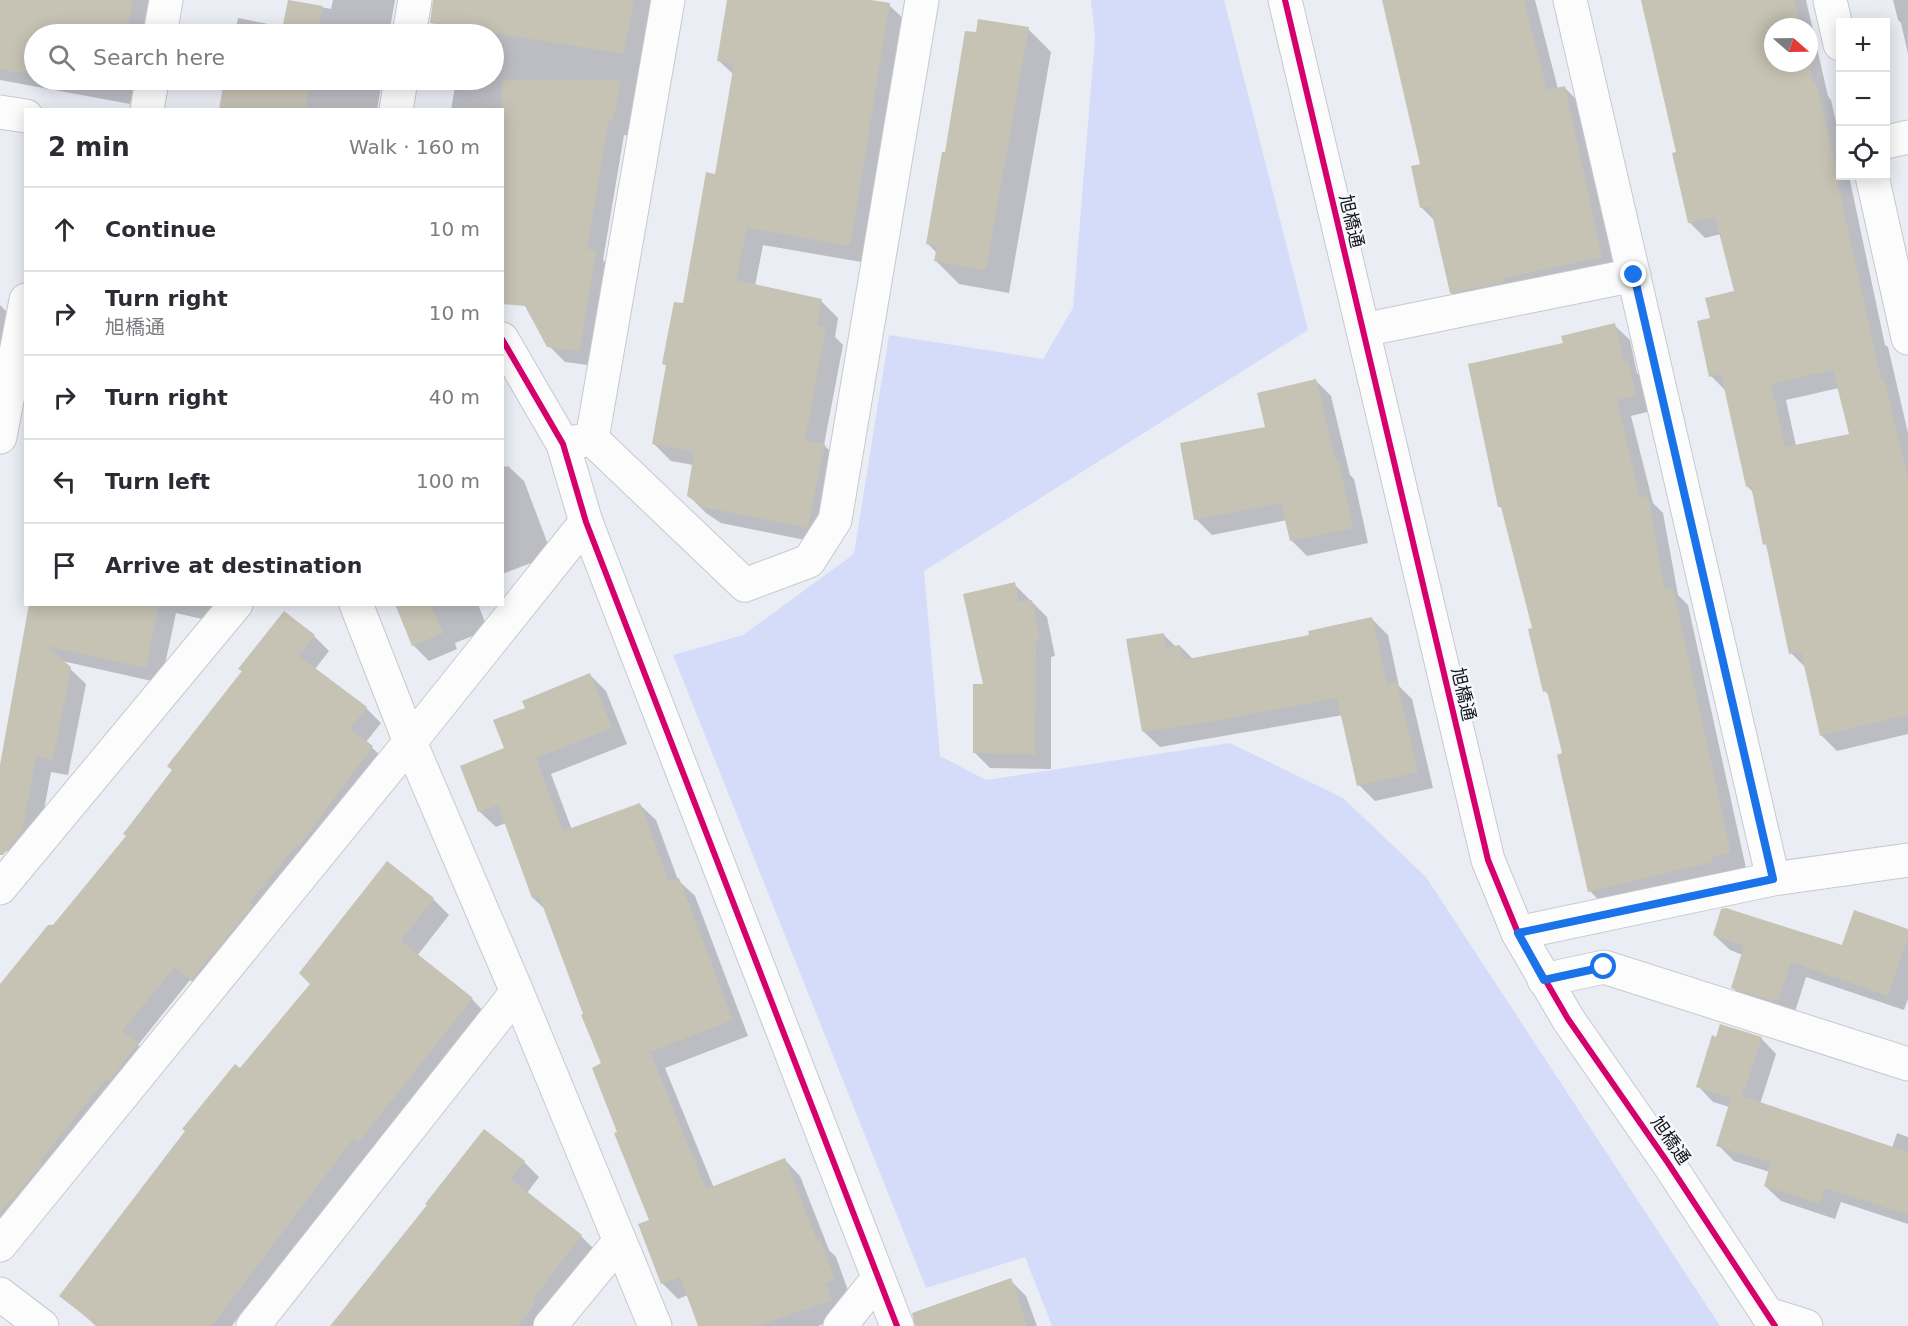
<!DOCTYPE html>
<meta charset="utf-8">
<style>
:root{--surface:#fff;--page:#f2f2f3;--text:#2b2b33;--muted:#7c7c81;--line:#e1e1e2}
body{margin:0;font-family:"DejaVu Sans","Noto Sans JP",sans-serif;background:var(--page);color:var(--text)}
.controls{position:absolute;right:18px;top:18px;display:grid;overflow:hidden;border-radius:0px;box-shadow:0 3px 15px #0003}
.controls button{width:54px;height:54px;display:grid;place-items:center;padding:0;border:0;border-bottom:2px solid var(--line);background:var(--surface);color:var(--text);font:30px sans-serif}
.compass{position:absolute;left:1764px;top:18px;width:54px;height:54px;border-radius:50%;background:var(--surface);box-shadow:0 3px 15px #0003;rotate:110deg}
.stop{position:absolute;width:18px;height:18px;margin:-14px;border:4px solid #1a73e8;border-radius:50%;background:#fff}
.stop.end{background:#1a73e8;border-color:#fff;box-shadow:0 2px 6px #0008}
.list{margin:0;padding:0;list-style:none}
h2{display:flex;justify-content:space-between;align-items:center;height:78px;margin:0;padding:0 24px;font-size:26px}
h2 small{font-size:20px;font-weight:400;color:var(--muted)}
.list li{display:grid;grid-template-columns:39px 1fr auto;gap:18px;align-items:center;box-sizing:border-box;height:84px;padding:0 24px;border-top:2px solid var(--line)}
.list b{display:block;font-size:22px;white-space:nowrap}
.list p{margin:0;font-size:20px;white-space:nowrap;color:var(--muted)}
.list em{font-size:20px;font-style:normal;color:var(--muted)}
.icon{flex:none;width:33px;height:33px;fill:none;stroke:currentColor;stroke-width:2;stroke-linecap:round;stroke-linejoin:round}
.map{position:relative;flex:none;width:1908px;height:1326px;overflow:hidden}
.search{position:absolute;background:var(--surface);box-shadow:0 3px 15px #0003;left:24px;top:24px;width:480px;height:66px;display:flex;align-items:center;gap:15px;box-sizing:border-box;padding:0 21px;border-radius:33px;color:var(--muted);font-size:22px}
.panel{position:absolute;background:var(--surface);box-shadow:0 3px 15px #0003;left:24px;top:108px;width:480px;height:498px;border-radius:0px}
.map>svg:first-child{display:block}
</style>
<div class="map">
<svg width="1908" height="1326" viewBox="0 0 1908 1326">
<rect width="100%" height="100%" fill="#eaedf4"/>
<!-- green -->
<path fill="#d4dcfa" d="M1091,0H1224L1308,330L924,571L940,756L986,780L1230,743L1343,798L1426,877L1720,1326H1052L1025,1257L926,1288L673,655L743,635L854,554L889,335L1043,359L1073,308L1095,37Z"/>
<!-- shadow -->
<path fill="#0003" fill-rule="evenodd" d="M0,0H159L144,34H34V80H135L130,104L0,80Z
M333,0H395L389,34H235L238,18L284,27L289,1L331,9Z
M491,0H652L629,136L624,135L603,260L610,267L596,366L565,362L549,346L502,110H451L456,80H494V34H464L469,2Z
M728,0H862L889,5L907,22L867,263L763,245L755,286L821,301L838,318L835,337L843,345L824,445L842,463L825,544L721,523L706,513L689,496L693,465L671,461L654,444L667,367L664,363L684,305L716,175L734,75L718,60Z
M1384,0H1535L1558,89L1565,88L1580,103L1617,272L1467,308L1451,293L1435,221L1422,208V165Z
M1643,0H1806L1828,96L1831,100L1840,139V176H1849L1885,345L1888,347L1908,433V734L1837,751L1821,735L1807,669L1791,653L1768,547L1765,544L1755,494L1748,487L1727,392L1711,376L1712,319L1736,292L1721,234L1705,238L1689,222L1677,153ZM1773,27H1809V63H1773ZM1839,388L1851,435L1796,446L1786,400Z
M1893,0H1908V54L1901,23L1898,20Z
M1028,29L1051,52L1009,293L959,284L936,261L937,253L927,243L977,34Z
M226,80H382L377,110H220Z
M0,305L8,313L0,362Z
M1614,325L1630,340L1637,373L1643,378L1651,411L1631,416L1653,503L1663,513L1678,595L1688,605L1746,868L1605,907L1590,891L1564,754L1550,696L1545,691L1534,629L1503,509L1500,506L1564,344Z
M1315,380L1331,396L1350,475L1354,479L1368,543L1307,556L1291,540L1287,520L1212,535L1196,519L1267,428Z
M502,461L505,467L508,466L524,481L552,555L502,574Z
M1014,584L1047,617L1055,656L1051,657V769L990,768L974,752L985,686Z
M31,604H215L211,621L176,613L161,683L62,661L86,684L68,775L51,772L37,848L31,856L0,850V768Z
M397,604H478L488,630L455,643L457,649L429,661L413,645Z
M1372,619L1388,635L1399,686L1412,699L1433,788L1375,801L1359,785L1343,715L1160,747L1144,732L1163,634L1176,647L1180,646L1193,659L1311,637Z
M314,636L329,651L315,669L366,708L381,723L366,742L387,762L207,994L190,980L138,1045L152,1058L0,1247V996L53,926Z
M590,675L606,691L627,744L551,774L572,830L640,805L656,820L678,880L695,896L748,1036L665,1068L714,1188L785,1160L800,1176L829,1250L836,1257L850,1296L847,1316L818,1326H700L688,1295L678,1299L662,1283L651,1221L619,1132L603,1064L546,910L533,898L506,823L496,827L480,812L462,766L506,749L527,709Z
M388,863L433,899L449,915L417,956L472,999L487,1015L249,1313L244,1309L232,1326H96L61,1295L240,1070L312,984Z
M1908,930V999L1904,1010L1806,977L1794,1015L1748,1003L1732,987L1743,955L1730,950L1714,935L1843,947Z
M1761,1038L1776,1054L1760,1104L1892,1148L1897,1133L1908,1137V1224L1841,1202L1835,1219L1781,1201L1765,1186L1770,1172L1734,1161L1718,1145L1730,1107L1713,1102L1698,1086Z
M524,1162L539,1177L527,1193L581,1236L596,1251L544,1326H332Z
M1010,1280L1026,1296L1037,1326H949Z"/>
<!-- building -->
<path fill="#c6c3b5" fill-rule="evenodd" d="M0,0H133L126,34H34V75L0,69Z
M288,0L323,6L318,34H281Z
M433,0H634L624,54L430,23Z
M727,0H871L890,3L850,246L747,228L736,280L822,299L817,325L826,327L805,440L825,444L808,528L703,507L687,496L694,452L652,444L666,365L662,364L674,302L683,303L706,172L715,174L734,64L717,61Z
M1382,0H1524L1547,90L1565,86L1602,257L1504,278L1505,282L1450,293L1430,206L1420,208L1411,166L1420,164Z
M1641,0H1794L1801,27H1773V63H1809L1813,83L1816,82L1839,179H1837L1881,379L1884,378L1908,479V715L1820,736L1801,652L1789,654L1766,544L1763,545L1751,486L1746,487L1721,374L1709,377L1697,321L1710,318L1705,298L1734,291L1715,217L1688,223L1672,153L1676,152ZM1833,370L1849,434L1785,447L1771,384Z
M978,19L1029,27L986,270L934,261L937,246L926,244L942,152H945L965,31L976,32Z
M66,80H117L115,89Z
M224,80H310L305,110H219Z
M502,80H621L613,121L609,120L587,249L596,250L580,351L547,347L525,306L502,304Z
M1615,323L1624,362L1628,361L1636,396L1617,400L1640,498L1648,496L1665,590L1673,588L1731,853L1712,857L1713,862L1588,892L1557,755L1562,753L1547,691L1543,692L1528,629L1532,628L1501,507H1498L1468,364L1563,343L1561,336Z
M1316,379L1336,462H1339L1353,528L1290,541L1281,503L1194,520L1180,443L1265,427L1257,393Z
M1015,582L1019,602L1032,600L1040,640L1036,641L1035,754L973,753V684H983L963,594Z
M29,604H159L146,668L46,646L71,667L53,760L36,757L22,832L3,855H0V765Z
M395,604H430L443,633L412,646Z
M284,611L315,635L299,656L367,707L350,729L373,746L299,846L297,844L250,902L253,905L191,980L175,967L122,1031L138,1042L109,1081L106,1079L40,1161L43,1163L0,1213V984L48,925H53L126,836L123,834L172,770L167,766L242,671L238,669Z
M1372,617L1387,684L1397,682L1418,772L1357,786L1337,698L1209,722L1142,732L1126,639L1164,633L1166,647L1180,645L1183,660L1309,635L1308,631Z
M590,673L612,728L536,758L563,831L640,803L669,882L679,878L733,1020L650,1052L706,1189L785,1158L817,1241L820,1239L835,1280L826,1283L832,1300L757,1326H698L680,1277L661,1284L638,1224L649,1220L614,1133L617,1132L592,1068L601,1063L581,1015L583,1014L539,896L532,898L498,805L478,812L460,766L504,748L493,720L525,708L522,701Z
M387,861L434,898L401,941L473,998L358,1143L353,1139L212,1326H98L59,1296L185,1131L182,1129L235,1064L240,1068L310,984L299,973Z
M1726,908L1842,945L1854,910L1908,929V938L1888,996L1791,962L1778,1000L1774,999L1773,1001L1731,988L1744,946L1713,935L1721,909Z
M1720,1024L1762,1037L1742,1096L1908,1152V1215L1825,1188L1820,1204L1764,1186L1771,1163L1716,1146L1731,1098L1696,1087L1712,1035L1716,1037Z
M484,1129L525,1161L511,1179L582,1235L533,1299L536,1302L518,1326H330L427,1205L425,1204Z
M1011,1278L1028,1326H915L912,1313Z"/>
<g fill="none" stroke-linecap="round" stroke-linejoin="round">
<!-- minor casing -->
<g stroke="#c7c9cd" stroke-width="35">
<path id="minor" d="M1570,0L1773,879
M1830,0L1840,44
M160,34L166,0
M409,34L415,0
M147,110L152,80
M396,110L401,80
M0,112L26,116
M1886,142L1908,137
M1872,176L1908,338
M1363,330L1634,275
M502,339L563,444L586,522L897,1326
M0,437L26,300
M592,439L668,0
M563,444L592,439L745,585L809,561L835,520L922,0
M356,604L410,742L517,992L655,1326
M0,888L236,604
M1518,933L1773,879L1908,860
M1544,980L1604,967L1908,1064
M0,1245L410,742L586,522
M0,1294L42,1326
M1767,1314L1806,1326
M253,1326L517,992
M550,1326L620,1241
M840,1326L877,1280"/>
</g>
<!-- tertiary casing -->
<g stroke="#c7c9cd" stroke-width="35">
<path id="tertiary" d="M1285,0L1488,860L1518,933L1568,1019L1668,1163L1775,1326"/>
</g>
<!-- minor -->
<use href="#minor" stroke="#fcfcfd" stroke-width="33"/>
<!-- tertiary -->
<use href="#tertiary" stroke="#fcfcfd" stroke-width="33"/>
<!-- cycleway casing -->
<g stroke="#f7f8fd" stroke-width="10">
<path id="cycleway" d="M1285,0L1488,860L1518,933L1568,1019L1668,1163L1775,1326
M502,339L563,444L586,522L897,1326"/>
</g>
<!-- cycleway -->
<use href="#cycleway" stroke="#d6006c" stroke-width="6"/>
</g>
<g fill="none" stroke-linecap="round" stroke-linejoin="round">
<!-- route -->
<path stroke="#1a73e8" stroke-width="8" d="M1604,967L1544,980L1518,933L1773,879L1634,275"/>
</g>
<g text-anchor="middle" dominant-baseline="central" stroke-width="5" stroke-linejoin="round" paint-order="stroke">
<!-- street labels -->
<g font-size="18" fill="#141519" stroke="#f7f8fd">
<text transform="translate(1352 221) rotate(77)">旭橋通</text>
<text transform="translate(1464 694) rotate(77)">旭橋通</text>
<text transform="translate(1671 1140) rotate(55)">旭橋通</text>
</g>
</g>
</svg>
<div class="controls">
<button>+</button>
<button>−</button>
<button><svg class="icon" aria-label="locate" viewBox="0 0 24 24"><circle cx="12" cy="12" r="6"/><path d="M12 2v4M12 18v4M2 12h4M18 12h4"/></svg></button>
</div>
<svg class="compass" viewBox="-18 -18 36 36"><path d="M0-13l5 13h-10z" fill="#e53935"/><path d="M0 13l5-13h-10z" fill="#7c7c81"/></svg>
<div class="stop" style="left:1604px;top:967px"></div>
<div class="stop end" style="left:1634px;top:275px"></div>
<div class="search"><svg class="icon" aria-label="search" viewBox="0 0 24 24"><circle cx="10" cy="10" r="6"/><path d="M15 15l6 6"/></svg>Search here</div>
<section class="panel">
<h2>2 min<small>Walk · 160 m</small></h2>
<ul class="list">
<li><svg class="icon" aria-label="ahead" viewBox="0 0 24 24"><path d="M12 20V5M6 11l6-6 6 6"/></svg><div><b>Continue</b></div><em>10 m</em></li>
<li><svg class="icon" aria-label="right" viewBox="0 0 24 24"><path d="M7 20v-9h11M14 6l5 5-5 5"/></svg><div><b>Turn right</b><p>旭橋通</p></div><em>10 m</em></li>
<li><svg class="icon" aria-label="right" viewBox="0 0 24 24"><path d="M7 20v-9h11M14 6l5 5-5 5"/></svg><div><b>Turn right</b></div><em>40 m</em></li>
<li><svg class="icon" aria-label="left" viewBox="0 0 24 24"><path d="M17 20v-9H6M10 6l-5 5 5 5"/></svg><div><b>Turn left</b></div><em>100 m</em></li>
<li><svg class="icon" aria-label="arrive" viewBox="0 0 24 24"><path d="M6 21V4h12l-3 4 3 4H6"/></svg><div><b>Arrive at destination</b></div></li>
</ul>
</section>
</div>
